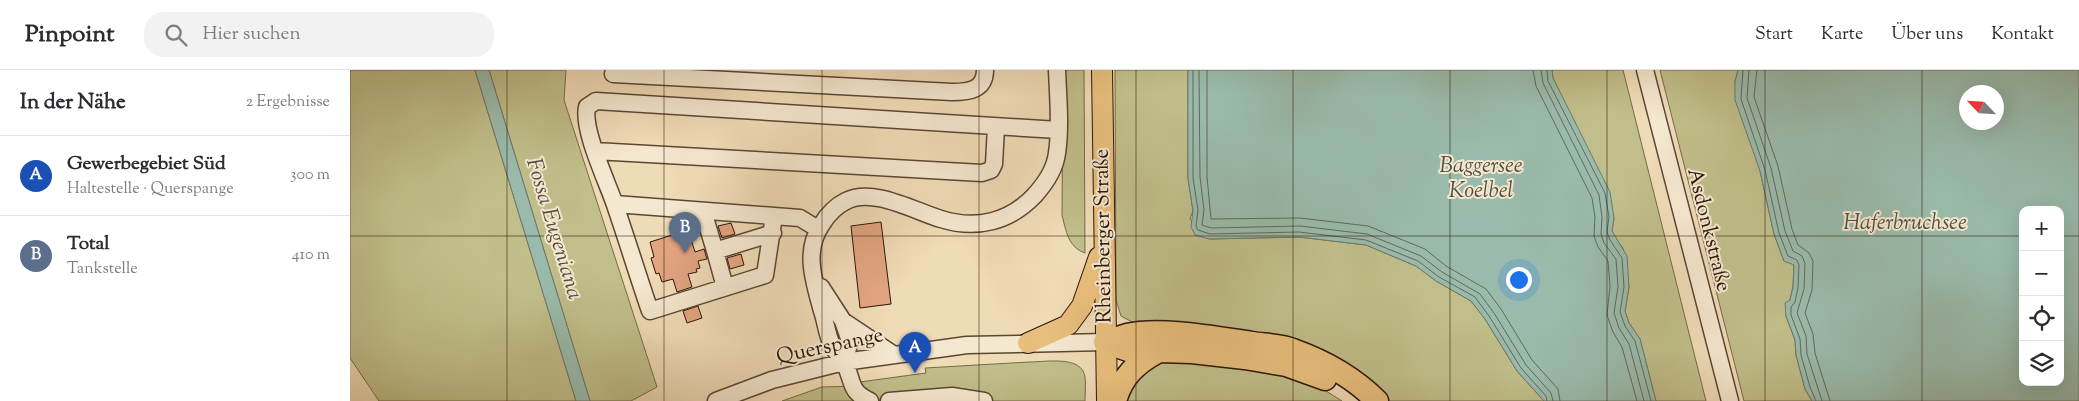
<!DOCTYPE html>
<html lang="de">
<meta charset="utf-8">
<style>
:root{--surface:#fff;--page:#f2f2f3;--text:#2b2b33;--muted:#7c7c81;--line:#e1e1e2;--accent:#0b8043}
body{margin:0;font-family:"Sorts Mill Goudy",serif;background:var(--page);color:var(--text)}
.controls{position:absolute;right:15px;bottom:15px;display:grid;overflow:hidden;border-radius:10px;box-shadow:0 5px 20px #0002}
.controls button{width:45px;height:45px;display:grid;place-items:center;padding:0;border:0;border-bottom:1px solid var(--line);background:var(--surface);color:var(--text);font:25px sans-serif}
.compass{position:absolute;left:1609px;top:15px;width:45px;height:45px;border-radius:50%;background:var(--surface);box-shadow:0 5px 20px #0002;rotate:295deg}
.you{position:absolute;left:1168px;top:209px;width:18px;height:18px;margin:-12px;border:4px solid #fff;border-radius:50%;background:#1a73e8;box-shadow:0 0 0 8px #1a73e833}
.badge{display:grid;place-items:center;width:32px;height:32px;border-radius:50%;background:var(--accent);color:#fff;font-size:16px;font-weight:700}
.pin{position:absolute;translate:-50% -41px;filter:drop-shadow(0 1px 2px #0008)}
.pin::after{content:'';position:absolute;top:26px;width:18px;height:15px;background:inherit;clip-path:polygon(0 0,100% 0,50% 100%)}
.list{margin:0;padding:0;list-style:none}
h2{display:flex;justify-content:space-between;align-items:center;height:65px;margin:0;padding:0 20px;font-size:21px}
h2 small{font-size:16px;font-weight:400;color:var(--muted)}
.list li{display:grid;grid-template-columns:32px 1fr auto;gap:15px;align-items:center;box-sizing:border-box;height:80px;padding:0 20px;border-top:1px solid var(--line)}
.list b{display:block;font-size:19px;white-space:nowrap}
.list p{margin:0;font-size:16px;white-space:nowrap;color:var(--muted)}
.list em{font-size:16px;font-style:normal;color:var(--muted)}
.icon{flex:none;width:28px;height:28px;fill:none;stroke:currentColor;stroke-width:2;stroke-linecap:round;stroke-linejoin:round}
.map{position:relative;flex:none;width:1729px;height:331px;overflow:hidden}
header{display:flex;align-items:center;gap:30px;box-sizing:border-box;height:70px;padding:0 25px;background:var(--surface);border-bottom:1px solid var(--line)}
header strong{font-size:24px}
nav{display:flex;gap:28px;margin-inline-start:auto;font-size:18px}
.search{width:350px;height:45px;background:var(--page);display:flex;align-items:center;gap:12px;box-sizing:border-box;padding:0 18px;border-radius:20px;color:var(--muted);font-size:19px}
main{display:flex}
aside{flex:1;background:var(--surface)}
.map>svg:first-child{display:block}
</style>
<header>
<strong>Pinpoint</strong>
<div class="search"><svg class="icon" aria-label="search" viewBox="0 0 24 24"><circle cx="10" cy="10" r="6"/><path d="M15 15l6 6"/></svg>Hier suchen</div>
<nav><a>Start</a><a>Karte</a><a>Über uns</a><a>Kontakt</a></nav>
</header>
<main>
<aside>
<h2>In der Nähe<small>2 Ergebnisse</small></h2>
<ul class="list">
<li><span class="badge" style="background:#1a4fb4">A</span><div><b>Gewerbegebiet Süd</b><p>Haltestelle · Querspange</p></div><em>300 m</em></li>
<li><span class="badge" style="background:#5c6f8a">B</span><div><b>Total</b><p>Tankstelle</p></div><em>410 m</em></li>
</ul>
</aside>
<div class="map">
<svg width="1729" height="331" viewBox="0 0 1729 331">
<rect width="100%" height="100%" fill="#f0dbb7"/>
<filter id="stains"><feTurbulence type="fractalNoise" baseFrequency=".004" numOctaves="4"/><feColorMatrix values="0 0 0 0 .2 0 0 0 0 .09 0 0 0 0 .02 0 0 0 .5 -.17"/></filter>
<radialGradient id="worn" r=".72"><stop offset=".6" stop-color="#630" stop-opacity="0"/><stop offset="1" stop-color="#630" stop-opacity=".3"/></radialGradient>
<!-- green -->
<path fill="#c0be8a" stroke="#766a48" d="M0,0H125L226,331H29L0,288Z
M139,0H216L214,30L307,317L281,331H240Z
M713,0H734L735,183C718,177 716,161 712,145Z
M765,0H838V108L843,141L840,149L859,169L949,167L1016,175L1066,196L1086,211L1121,231L1135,249L1167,301L1194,331H1038L1028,320L784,253L771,246L766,230Z
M1202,0H1273L1356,331H1306L1290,269L1279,253L1275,241L1279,217L1273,178L1264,167L1262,160L1264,148L1203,8Z
M1310,0H1388L1385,12L1410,101L1424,164L1434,191L1444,194L1443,217L1436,246L1445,270L1446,285L1455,319L1462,331H1394Z
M809,289L922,299L960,311L992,331H773L774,323Z
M679,292C696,292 732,285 735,307C736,315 735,323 735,331H432L472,317L510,316V312L576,303L575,298Z"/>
<!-- water -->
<path fill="#9abbac" stroke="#6e796a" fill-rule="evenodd" d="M125,0H139L240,331H226Z
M838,0H1202L1203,8L1260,122L1264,148L1262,161L1277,186L1279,217L1275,241L1279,253L1290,269L1306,331H1194L1167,301L1135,249L1121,231L1086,211L1066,196L1016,175L949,167L859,169L845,165L841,157L843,141L838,108Z
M1388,0H1729V331H1462L1455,319L1446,285L1445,270L1436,246L1435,233L1440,230L1443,217L1444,195L1434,191L1424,164L1410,101L1385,30V12ZM1646,22V52H1616V22ZM1673,140H1710V312H1673Z"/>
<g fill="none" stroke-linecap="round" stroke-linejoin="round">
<!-- shore -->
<path stroke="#62685a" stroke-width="1" d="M843,0V108L848,140L846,156L848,160L860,164L949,162L1016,170L1068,191L1089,207L1125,227L1139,246L1171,298L1196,326L1197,331
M849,0L850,107L854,140L852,155L861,158L950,156L1017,164L1071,186L1092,202L1130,224L1144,243L1176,295L1201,323L1203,331
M857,0V107L861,149L950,148L1018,156L1075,179L1096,196L1136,219L1151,239L1182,290L1208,319L1210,331
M1183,0L1186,16L1242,128L1245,147L1244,166L1248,177L1258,191L1260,216L1257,245L1263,262L1272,277L1287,331
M1191,0L1193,13L1249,125L1252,147L1251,164L1254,173L1266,189L1268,217L1264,243L1269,258L1279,274L1294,331
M1197,0L1198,11L1255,123L1259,147L1257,162L1260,170L1272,188L1274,217L1270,242L1275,256L1285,271L1301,331
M1393,0L1391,29L1415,100L1429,163L1438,186L1447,190L1449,195L1448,218L1445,232L1441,237V245L1450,269L1451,285L1460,317L1466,331
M1399,0L1397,28L1421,98L1435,161L1443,181L1452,186L1455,193L1454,219L1447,243L1456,266L1457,284L1472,331
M1407,0L1404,27L1428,96L1442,159L1448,175L1459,183L1463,191L1462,220L1455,243L1463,264L1465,283L1480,331"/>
</g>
<!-- building -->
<path fill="#e3a482" stroke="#2b1507" d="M531,152L541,234L510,238L501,156Z
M381,153L385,164L372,168L368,156Z
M335,161V164L339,163L345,182L354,179L357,189L348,191L350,198L346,199L347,202L338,204L342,217L327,222L323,209L312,212L309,203L306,204L301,188L304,187L300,172Z
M391,184L394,195L380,199L377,188Z
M348,236L352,248L337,253L333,241Z"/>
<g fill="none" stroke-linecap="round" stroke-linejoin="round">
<!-- minor casing -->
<g stroke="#5c4633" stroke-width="19">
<path id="minor" d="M1295,0L1380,331
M263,4L602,22C619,22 635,20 635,0
M245,81L632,103L641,100L644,94L646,57
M265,134L450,148L468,159
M353,141L365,181
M424,146L415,205L300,241C288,206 277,170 265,135C257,111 232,60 237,37L246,31L708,60
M375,217L365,181L423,163
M471,217L493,251L500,271L494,292
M493,251L544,285
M366,331L422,310L494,292L617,275L755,272
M520,331C498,321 504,311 494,292C492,287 486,283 483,277C477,267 476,252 472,241C464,211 453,181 472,154C478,144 486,136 496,131C523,117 564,141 591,149C626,160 659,152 684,126C695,114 705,100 707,83C711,57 708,27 707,0
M539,331L602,326L634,331"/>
</g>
<!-- major casing -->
<g stroke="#2b1507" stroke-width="22">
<path id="major" d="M752,0L757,331
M678,273L718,255L732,236L749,187"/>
</g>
<!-- highway casing -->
<g stroke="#2b1507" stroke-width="25">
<path id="highway" d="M755,272C763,270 770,267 777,265C811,257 867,268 902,273C915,275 931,275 943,280C974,291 1004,308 1027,331
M755,272L778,280L842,282L895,288L936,295L975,309
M765,331C772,307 785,294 807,282"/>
</g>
<!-- minor -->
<use href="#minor" stroke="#f5e8d0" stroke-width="16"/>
<!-- major -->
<use href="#major" stroke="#e8be7c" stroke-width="20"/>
<!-- highway -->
<use href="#highway" stroke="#e8be7c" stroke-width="22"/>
</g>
<!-- grid -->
<path fill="none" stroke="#2b1507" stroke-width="1" stroke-opacity="0.55" d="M157,0V331M314,0V331M472,0V331M629,0V331M786,0V331M943,0V331M1100,0V331M1257,0V331M1415,0V331M1572,0V331M0,166H1673M1710,166H1729"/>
<g text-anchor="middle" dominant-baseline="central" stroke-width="4" stroke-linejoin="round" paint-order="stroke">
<!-- street labels -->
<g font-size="21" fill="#2b1507" stroke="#f5e8d0">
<text transform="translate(1358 160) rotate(76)">Asdonkstraße</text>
<text transform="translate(754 166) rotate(-91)">Rheinberger Straße</text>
<text transform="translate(480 277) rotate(-12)">Querspange</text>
</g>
<!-- water labels -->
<g font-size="22" font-style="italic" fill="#524f41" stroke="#f5e8d0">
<text x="1131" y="97">Baggersee<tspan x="1131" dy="25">Koelbel</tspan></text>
<text x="1555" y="154">Haferbruchsee</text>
<text transform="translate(203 159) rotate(73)">Fossa Eugeniana</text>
</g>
</g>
<rect width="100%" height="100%" filter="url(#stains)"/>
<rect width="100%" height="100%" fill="url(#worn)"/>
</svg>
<div class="controls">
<button>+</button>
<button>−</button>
<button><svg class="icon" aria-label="locate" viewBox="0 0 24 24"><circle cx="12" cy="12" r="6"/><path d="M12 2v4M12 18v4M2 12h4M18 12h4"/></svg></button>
<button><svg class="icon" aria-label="layers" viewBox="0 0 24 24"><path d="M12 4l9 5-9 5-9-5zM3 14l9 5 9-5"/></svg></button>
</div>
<svg class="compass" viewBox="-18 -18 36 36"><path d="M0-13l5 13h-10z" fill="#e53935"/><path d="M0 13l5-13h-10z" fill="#7c7c81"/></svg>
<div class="you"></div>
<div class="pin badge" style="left:565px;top:303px;background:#1a4fb4">A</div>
<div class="pin badge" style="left:335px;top:183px;background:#5c6f8a">B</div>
</div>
</main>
